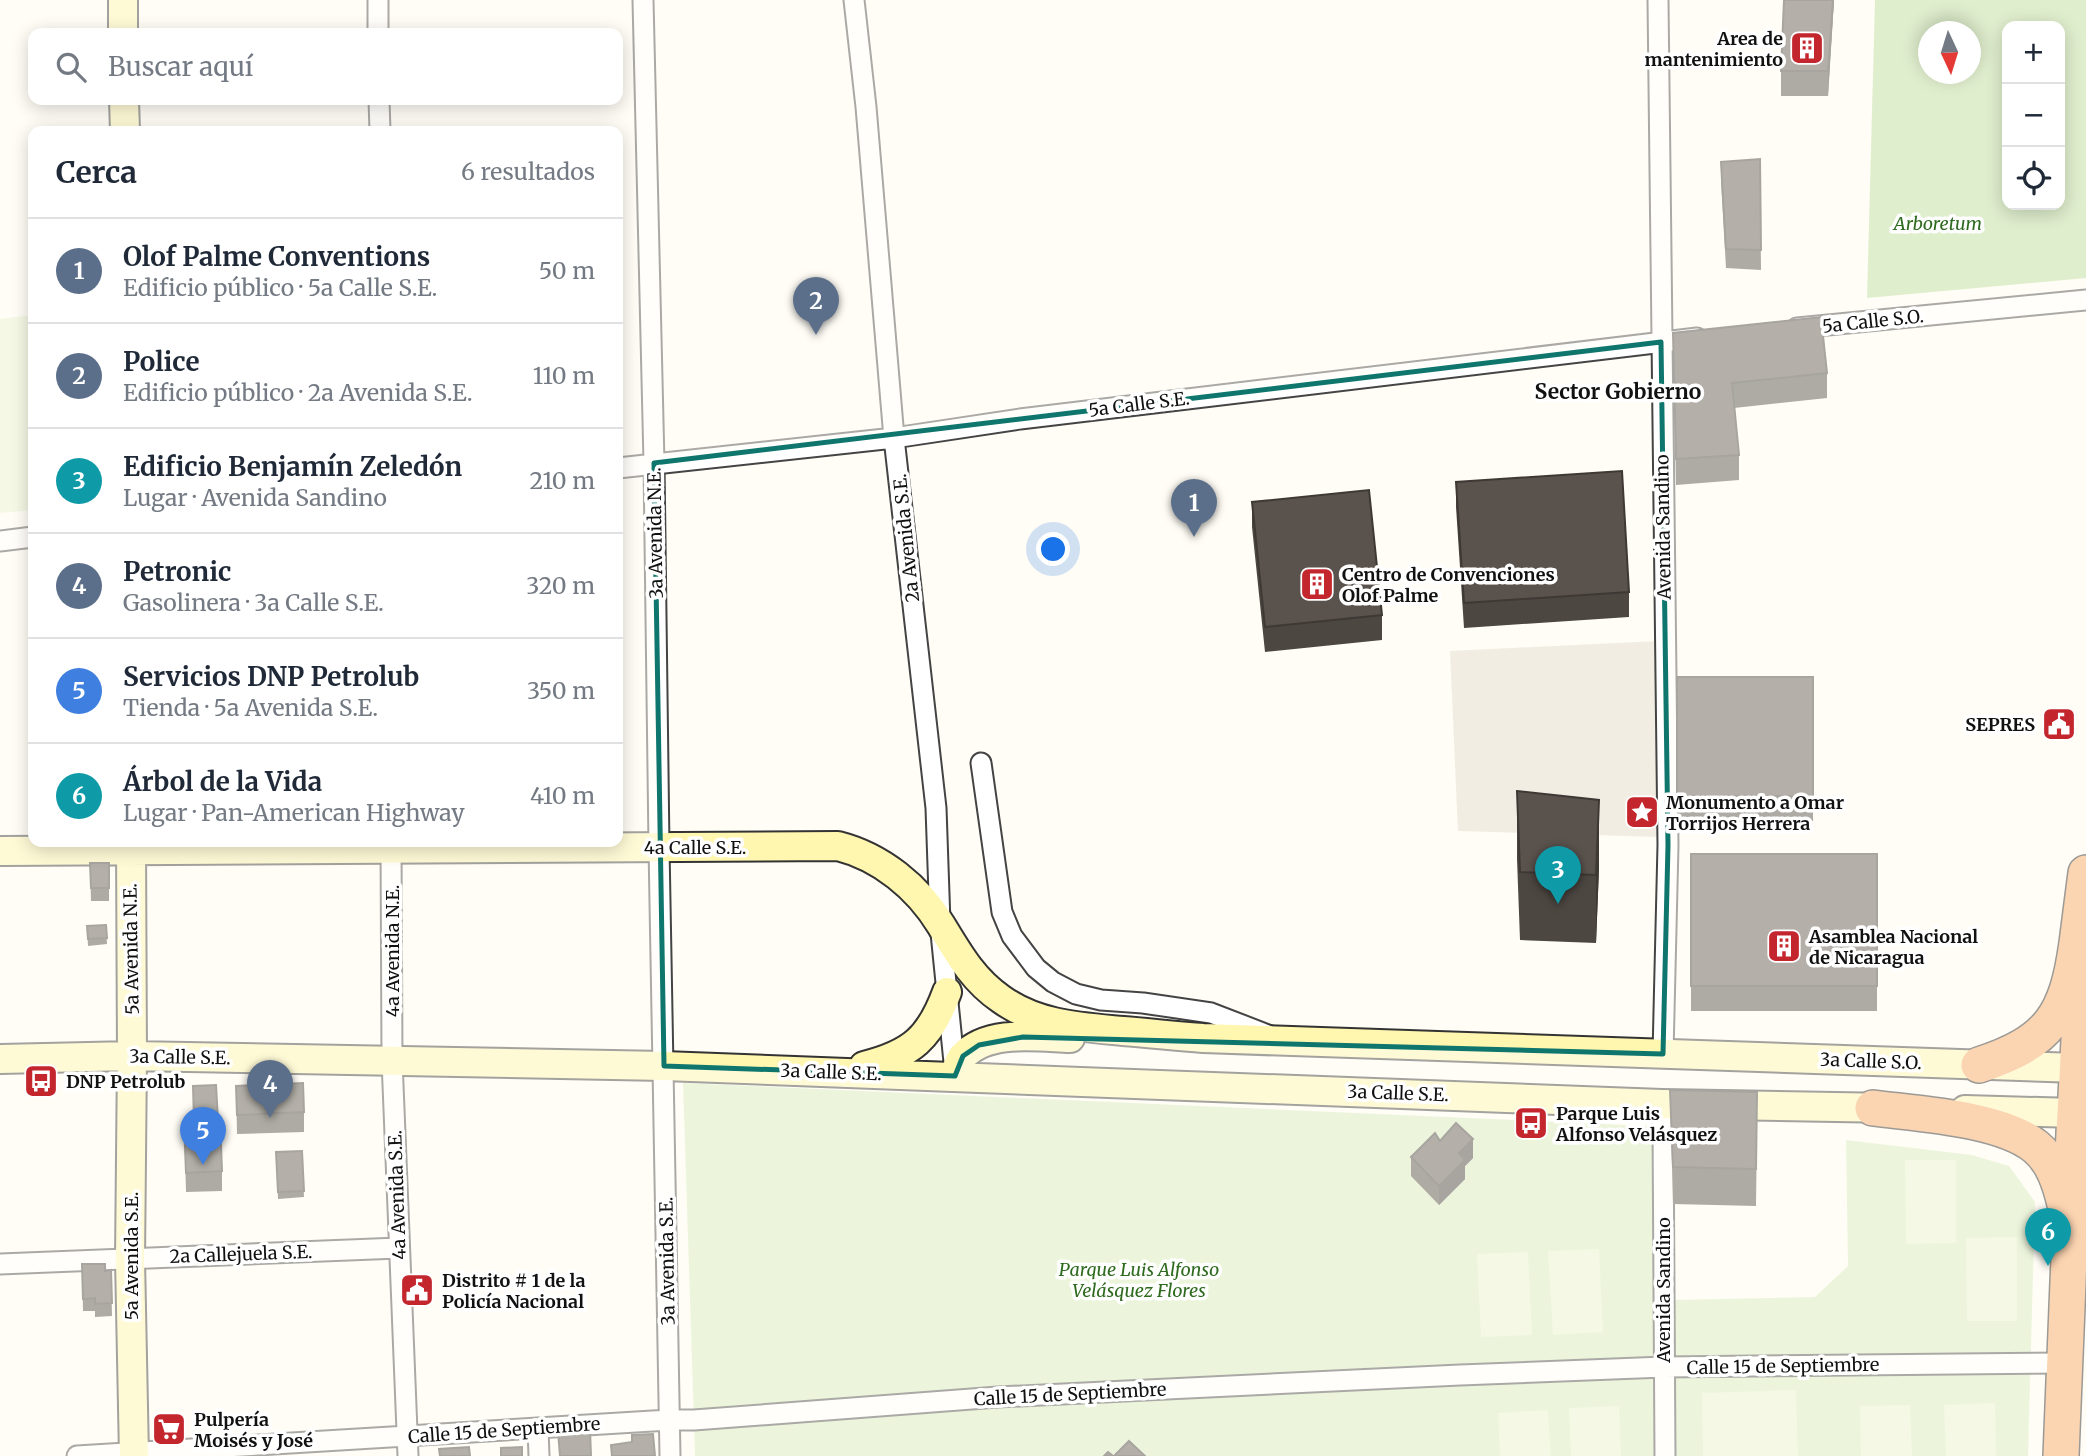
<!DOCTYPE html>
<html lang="es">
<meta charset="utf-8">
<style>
:root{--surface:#fff;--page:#f6f6f7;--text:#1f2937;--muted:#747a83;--line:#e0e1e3;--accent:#111827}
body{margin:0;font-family:Merriweather,serif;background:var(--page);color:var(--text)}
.controls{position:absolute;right:21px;top:21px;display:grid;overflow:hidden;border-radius:14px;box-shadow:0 4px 18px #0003}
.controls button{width:63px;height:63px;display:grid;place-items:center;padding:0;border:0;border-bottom:2px solid var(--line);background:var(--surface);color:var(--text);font:35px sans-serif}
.compass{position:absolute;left:1918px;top:21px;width:63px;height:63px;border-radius:50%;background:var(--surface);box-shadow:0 4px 18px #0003;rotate:176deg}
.you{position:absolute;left:1054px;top:550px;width:24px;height:24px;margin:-18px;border:5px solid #fff;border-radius:50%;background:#1a73e8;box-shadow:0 0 0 10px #1a73e833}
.badge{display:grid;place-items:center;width:46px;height:46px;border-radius:50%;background:var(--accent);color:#fff;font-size:23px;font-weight:700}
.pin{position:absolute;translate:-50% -58px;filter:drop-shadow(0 2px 4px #0008)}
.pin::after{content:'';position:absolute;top:37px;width:24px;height:21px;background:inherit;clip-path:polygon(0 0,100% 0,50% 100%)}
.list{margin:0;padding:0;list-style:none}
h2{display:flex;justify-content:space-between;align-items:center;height:91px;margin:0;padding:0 28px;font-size:30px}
h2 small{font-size:23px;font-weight:400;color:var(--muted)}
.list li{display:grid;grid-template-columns:46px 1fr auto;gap:21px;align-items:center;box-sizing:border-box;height:105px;padding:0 28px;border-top:2px solid var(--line)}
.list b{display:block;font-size:26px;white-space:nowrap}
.list p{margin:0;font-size:23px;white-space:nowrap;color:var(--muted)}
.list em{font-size:23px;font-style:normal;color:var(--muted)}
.icon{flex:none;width:38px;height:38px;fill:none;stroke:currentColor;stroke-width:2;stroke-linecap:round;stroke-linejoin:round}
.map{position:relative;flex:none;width:2086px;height:1456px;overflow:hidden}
.search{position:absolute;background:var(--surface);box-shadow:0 4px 18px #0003;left:28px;top:28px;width:595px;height:77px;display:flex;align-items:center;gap:18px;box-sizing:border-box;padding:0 24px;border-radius:14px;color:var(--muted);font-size:26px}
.panel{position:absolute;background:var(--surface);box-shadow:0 4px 18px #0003;left:28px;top:126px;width:595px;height:721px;border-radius:14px}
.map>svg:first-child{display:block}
</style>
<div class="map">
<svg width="2086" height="1456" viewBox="0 0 2086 1456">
<rect width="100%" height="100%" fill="#fffdf5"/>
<!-- green -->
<path fill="#d5ebbd" d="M683,1083L1670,1127L1673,1300L1815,1297L1848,1266L1846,1140L1972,1155L2009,1166L2035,1202L2028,1456H695Z"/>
<!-- forest -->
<path fill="#b9dc9c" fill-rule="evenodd" d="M1875,0H2086V278L1867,298ZM2007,26H2060V205H2007ZM1928,32H1970V74H1928Z"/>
<!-- pitch -->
<path fill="#e6f2cf" d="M33,315V510L0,513V319Z
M1905,1160H1956V1243L1906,1244Z
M2017,1237V1321H1967L1966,1238Z
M1599,1249L1603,1332L1553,1335L1548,1251Z
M1528,1252L1532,1335L1481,1337L1477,1254Z
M1796,1390L1798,1456H1703L1702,1393Z
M1995,1403L1996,1456H1946L1944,1405Z
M1910,1405L1912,1456H1861L1860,1406Z
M1619,1406L1621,1456H1571L1569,1408Z
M1548,1410L1551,1456H1500L1498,1413Z"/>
<!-- plaza -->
<path fill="#f1ede2" d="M1659,641L1660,837L1458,831L1450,651Z"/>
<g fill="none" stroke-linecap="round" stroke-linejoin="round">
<!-- street casing -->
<g stroke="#444" stroke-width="23">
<path id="street" d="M378,0V33
M643,0L654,463L659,847L670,1456
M854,0L866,107L894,438L936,808L940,923L955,1072
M1658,0L1668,845L1663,1054
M379,100L380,131
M1797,328L2086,300
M618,468L894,438L1020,419L1697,338
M0,541L33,537
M981,763L1002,912L1012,936L1036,968L1053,982L1076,994L1101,1000L1143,1003L1211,1013L1268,1035
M391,842L392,1060L408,1456
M1663,1124L1665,1456
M0,1264L399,1248
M538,1428L539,1456
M77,1456L669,1420H694L998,1397L1460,1375L1664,1367L2064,1363"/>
</g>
<!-- secondary casing -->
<g stroke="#333" stroke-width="32">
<path id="secondary" d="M123,0V33
M124,100L125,131
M131,842L132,1056L130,1259L134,1456
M0,851L838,846C881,857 918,887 941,925C958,953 973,980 1001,999C1037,1025 1080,1027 1123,1031C1149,1033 1176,1036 1203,1038L2078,1068
M0,1059L132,1056L664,1066L1662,1104L1893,1108
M864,1066C912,1054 930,1038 947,992
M955,1076C957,1069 958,1061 963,1056C988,1029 1038,1037 1070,1038
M1965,1110L2075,1113"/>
</g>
<!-- highway casing -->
<g stroke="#222" stroke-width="38">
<path id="highway" d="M1979,1065C2050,1042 2067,1015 2077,943C2080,920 2083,896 2086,873
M1873,1108C1919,1114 2000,1118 2036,1147C2053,1161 2060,1183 2065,1204
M2061,1456L2074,1133L2086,909"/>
</g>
<!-- street -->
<use href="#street" stroke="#fff" stroke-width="19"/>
<!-- secondary -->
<use href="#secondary" stroke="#fff6b0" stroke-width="28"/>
<!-- highway -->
<use href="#highway" stroke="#f5a25d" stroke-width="35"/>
</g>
<!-- wall -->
<path fill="#4d4742" d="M1834,0L1828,96H1781V71Z
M1760,159L1761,270L1726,268L1721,181V162Z
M1673,333L1827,373V398L1734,408L1739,455V480L1676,485Z
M1456,482L1629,592V617L1464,628L1456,507Z
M1252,502L1382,615V640L1265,652L1252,527Z
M1677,677H1813V821L1677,822Z
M1517,791L1599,868L1596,943L1520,940L1517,859Z
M1691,854H1877V1011H1691Z
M90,863H109V901H91Z
M106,925L107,944L88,946L87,926Z
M193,1086L218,1120L222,1171V1191L186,1192L184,1121H194Z
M236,1086L304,1112V1132L237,1134Z
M1670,1090L1757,1129L1756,1206L1673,1204Z
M1440,1141L1473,1158L1465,1166V1179L1439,1205L1411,1176V1157Z
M302,1151L304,1197L278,1199L276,1152Z
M82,1264L105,1271L111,1270L112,1316L95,1317V1311H83Z"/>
<!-- shaded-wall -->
<path fill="#3f3936" d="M1833,0H1834L1828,96V71Z
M1599,800V868L1596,943V875Z
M1473,1139V1158L1465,1166V1179L1439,1205V1186L1459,1153Z"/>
<!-- building -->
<path fill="#5a524d" stroke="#3f3936" stroke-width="2" d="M1784,0H1833L1828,71H1781Z
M1760,159L1761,250L1726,249L1721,162Z
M1821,317L1827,373L1732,383L1739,455L1676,459L1673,333Z
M1622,471L1629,592L1464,603L1456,482Z
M1369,490L1382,615L1265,627L1252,502Z
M1677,677H1813V796H1677Z
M1517,791L1599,800L1596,875L1520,872Z
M1691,854H1877V986H1691Z
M90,863H109V888H91Z
M106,925L107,938L88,939L87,926Z
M303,1083L304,1112L237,1115L236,1086Z
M216,1085L218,1120L220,1119L222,1171L186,1173L184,1121L194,1120L193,1086Z
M1670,1090L1757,1092L1756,1169L1673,1167Z
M1456,1123L1473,1139L1459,1153L1465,1160L1439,1186L1411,1157L1435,1133L1440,1141Z
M302,1151L304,1191L278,1192L276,1152Z
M82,1264H105V1271L111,1270L112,1303L95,1304V1298L83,1299Z
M590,1429L591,1456H560L558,1431Z
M653,1434L655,1456H612L611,1445L632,1442V1435Z
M1129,1441L1145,1456H1114Z
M469,1447L470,1456H440L439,1449Z
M522,1447V1456H501V1448Z
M1108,1452L1113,1456H1104Z"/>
<!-- marked area -->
<path d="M0 0H2086V1456H0ZM1661,342L1668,845L1663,1054L1023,1037L979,1045L963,1056L955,1076L664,1066L654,463Z" fill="#fffdf5" fill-opacity=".55" fill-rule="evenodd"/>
<path fill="none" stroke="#0f766e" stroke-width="5" stroke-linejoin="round" d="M1661,342L1668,845L1663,1054L1023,1037L979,1045L963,1056L955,1076L664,1066L654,463Z"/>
<!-- icons -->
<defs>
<g id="building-square" transform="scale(1.75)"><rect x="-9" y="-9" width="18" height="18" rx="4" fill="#c4262e" stroke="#fff"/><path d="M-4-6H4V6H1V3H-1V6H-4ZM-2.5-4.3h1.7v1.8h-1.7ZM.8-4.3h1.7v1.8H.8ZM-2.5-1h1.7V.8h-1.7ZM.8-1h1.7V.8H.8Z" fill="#fff"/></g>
<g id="civic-square" transform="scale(1.75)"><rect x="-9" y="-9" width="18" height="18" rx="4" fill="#c4262e" stroke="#fff"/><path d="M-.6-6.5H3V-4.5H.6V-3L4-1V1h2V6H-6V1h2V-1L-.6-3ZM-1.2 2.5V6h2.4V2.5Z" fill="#fff"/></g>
<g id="sight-square" transform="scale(1.75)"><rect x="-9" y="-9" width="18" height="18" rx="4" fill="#c4262e" stroke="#fff"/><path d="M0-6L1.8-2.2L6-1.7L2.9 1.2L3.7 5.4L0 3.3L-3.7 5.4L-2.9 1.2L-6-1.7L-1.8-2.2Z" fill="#fff"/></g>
<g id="bus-square" transform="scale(1.75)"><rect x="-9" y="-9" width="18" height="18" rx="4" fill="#c4262e" stroke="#fff"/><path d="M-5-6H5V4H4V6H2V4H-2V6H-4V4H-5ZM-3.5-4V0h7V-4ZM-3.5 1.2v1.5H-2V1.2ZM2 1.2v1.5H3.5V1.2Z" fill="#fff"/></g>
<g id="supermarket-square" transform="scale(1.75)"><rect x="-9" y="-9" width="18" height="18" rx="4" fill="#c4262e" stroke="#fff"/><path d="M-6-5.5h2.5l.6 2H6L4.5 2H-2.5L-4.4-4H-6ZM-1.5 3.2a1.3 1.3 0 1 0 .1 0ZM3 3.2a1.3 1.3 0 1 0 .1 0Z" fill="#fff"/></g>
</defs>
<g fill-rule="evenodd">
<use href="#building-square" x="1807" y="48"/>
<use href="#building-square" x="1317" y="584"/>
<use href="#civic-square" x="2059" y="724"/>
<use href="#sight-square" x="1642" y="812"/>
<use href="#building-square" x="1784" y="946"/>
<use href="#bus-square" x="41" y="1081"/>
<use href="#bus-square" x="1531" y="1123"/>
<use href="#civic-square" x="417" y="1290"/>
<use href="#supermarket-square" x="169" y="1429"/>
</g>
<g text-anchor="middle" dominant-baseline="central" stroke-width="7" stroke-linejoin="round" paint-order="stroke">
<!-- poi labels -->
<g font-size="18" font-weight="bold" fill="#111" stroke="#fff" text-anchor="start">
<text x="1783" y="38" text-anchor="end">Area de<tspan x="1783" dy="21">mantenimiento</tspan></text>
<text x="1342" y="574">Centro de Convenciones<tspan x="1342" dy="21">Olof Palme</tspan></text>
<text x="2035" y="724" text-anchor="end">SEPRES</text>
<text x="1666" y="802">Monumento a Omar<tspan x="1666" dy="21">Torrijos Herrera</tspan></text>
<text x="1809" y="936">Asamblea Nacional<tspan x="1809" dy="21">de Nicaragua</tspan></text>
<text x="66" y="1081">DNP Petrolub</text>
<text x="1556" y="1113">Parque Luis<tspan x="1556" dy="21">Alfonso Velásquez</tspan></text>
<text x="442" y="1280">Distrito # 1 de la<tspan x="442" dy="21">Policía Nacional</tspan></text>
<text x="194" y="1419">Pulpería<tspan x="194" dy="21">Moisés y José</tspan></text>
</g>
<!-- park labels -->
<g font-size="18" font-style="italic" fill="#2f6b1f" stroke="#fff">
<text x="1938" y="223">Arboretum</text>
<text x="1139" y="1269">Parque Luis Alfonso<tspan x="1139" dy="21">Velásquez Flores</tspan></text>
</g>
<!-- street labels -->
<g font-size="18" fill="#111" stroke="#fff">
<text transform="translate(1873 321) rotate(-6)">5a Calle S.O.</text>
<text transform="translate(1139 404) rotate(-7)">5a Calle S.E.</text>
<text transform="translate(1663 527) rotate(-91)">Avenida Sandino</text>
<text transform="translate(655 533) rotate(-91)">3a Avenida N.E.</text>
<text transform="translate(906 538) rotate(-96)">2a Avenida S.E.</text>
<text x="695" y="847">4a Calle S.E.</text>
<text transform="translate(131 949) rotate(-91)">5a Avenida N.E.</text>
<text transform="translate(392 951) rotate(-90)">4a Avenida N.E.</text>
<text transform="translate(180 1057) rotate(1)">3a Calle S.E.</text>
<text transform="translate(1871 1061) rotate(2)">3a Calle S.O.</text>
<text transform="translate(831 1072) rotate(2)">3a Calle S.E.</text>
<text transform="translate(1398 1093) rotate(2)">3a Calle S.E.</text>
<text transform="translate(397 1195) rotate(-92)">4a Avenida S.E.</text>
<text transform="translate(241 1254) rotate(-2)">2a Callejuela S.E.</text>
<text transform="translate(131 1256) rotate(-90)">5a Avenida S.E.</text>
<text transform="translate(667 1261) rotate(-91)">3a Avenida S.E.</text>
<text transform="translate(1663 1290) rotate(-90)">Avenida Sandino</text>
<text transform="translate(1783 1366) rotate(-1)">Calle 15 de Septiembre</text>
<text transform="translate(1070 1394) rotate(-3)">Calle 15 de Septiembre</text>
<text transform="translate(504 1430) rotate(-4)">Calle 15 de Septiembre</text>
</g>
<!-- quarter labels -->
<g font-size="21" font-weight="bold" fill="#111" stroke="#fff">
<text x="1618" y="391">Sector Gobierno</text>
</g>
</g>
</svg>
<div class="controls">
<button>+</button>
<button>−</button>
<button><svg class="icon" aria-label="locate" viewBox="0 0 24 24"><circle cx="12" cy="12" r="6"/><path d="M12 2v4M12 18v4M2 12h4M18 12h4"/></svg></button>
</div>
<svg class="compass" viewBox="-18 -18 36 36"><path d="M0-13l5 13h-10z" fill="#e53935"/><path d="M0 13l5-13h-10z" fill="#747a83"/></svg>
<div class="you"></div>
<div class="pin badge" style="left:1194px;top:537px;background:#5c6f8a">1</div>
<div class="pin badge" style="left:816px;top:335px;background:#5c6f8a">2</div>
<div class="pin badge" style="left:1558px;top:904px;background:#0f9aa8">3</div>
<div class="pin badge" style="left:270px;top:1118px;background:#5c6f8a">4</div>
<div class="pin badge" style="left:203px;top:1165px;background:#3f7fe0">5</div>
<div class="pin badge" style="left:2048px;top:1266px;background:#0f9aa8">6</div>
<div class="search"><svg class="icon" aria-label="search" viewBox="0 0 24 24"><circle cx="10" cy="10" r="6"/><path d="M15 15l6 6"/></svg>Buscar aquí</div>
<section class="panel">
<h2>Cerca<small>6 resultados</small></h2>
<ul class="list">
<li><span class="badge" style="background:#5c6f8a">1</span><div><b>Olof Palme Conventions</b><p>Edificio público · 5a Calle S.E.</p></div><em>50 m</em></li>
<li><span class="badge" style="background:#5c6f8a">2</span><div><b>Police</b><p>Edificio público · 2a Avenida S.E.</p></div><em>110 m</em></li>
<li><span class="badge" style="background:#0f9aa8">3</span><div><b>Edificio Benjamín Zeledón</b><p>Lugar · Avenida Sandino</p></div><em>210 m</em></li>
<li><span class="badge" style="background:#5c6f8a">4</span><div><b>Petronic</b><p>Gasolinera · 3a Calle S.E.</p></div><em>320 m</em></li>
<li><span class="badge" style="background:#3f7fe0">5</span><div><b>Servicios DNP Petrolub</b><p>Tienda · 5a Avenida S.E.</p></div><em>350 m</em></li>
<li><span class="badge" style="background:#0f9aa8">6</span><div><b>Árbol de la Vida</b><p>Lugar · Pan-American Highway</p></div><em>410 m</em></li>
</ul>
</section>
</div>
